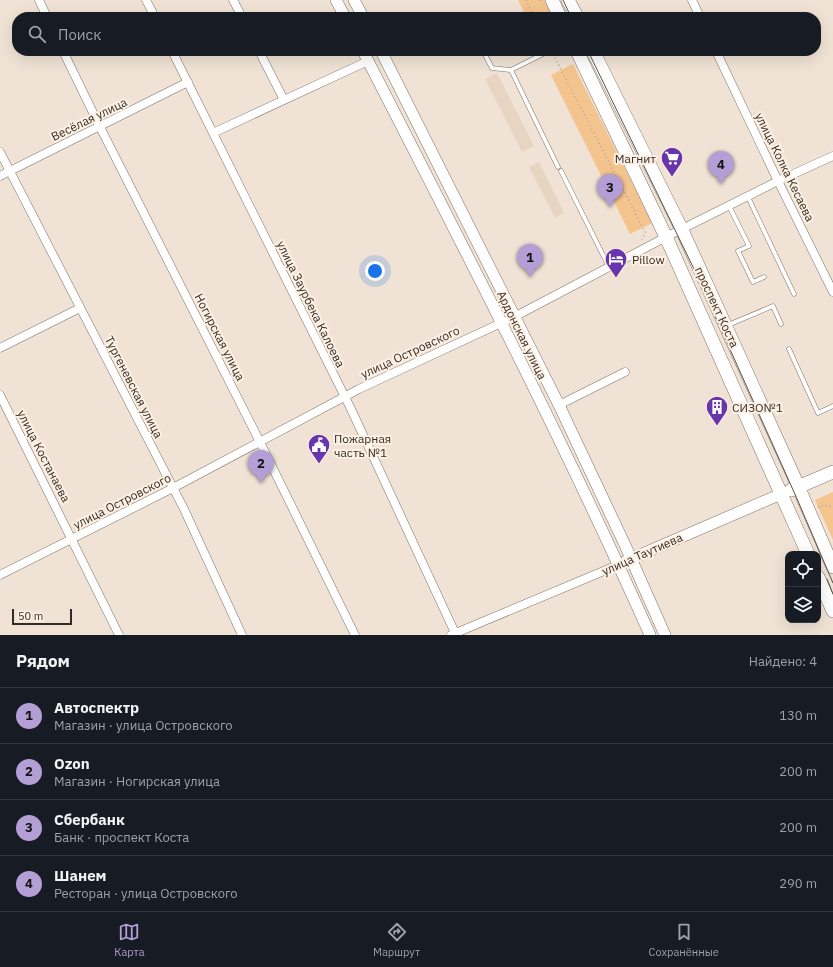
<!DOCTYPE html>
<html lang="ru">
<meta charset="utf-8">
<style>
:root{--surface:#171b24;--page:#20242c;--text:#f1f3f6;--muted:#9ea1a6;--line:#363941;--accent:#b39ed5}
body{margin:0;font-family:"IBM Plex Sans",sans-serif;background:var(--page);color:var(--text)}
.controls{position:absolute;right:12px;bottom:12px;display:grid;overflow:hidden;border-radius:8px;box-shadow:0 4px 16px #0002}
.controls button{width:36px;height:36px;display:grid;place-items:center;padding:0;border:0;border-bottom:1px solid var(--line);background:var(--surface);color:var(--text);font:20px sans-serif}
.scale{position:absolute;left:12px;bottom:10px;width:60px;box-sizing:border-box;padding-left:4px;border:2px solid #312c27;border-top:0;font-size:11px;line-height:14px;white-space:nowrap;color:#312c27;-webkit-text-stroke:3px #fdf0e2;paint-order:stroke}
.you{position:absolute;left:375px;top:271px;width:14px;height:14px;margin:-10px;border:3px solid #fff;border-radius:50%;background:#1a73e8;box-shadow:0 0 0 6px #1a73e833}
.badge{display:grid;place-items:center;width:26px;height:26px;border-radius:50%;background:var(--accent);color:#111;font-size:13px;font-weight:700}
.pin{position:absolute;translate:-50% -33px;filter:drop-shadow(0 1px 2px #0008)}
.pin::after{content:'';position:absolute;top:21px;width:14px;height:12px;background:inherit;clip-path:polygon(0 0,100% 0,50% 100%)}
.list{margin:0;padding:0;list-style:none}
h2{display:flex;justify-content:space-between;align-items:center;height:52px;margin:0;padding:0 16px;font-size:17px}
h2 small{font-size:13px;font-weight:400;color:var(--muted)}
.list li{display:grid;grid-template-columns:26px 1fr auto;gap:12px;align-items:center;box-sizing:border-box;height:56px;padding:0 16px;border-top:1px solid var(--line)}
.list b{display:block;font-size:15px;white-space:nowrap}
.list p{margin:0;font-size:13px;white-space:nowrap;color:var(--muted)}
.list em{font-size:13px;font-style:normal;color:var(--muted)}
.icon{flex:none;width:22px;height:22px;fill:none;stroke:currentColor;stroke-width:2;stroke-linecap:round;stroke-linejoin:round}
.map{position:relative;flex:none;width:833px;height:635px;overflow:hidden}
.search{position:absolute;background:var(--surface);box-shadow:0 4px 16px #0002;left:12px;right:12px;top:12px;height:44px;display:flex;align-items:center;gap:10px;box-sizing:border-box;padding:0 14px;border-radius:16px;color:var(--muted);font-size:15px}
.sheet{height:276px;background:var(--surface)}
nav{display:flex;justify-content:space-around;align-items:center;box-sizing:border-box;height:56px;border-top:1px solid var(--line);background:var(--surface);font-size:11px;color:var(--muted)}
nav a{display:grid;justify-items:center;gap:2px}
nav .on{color:var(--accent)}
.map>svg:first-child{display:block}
</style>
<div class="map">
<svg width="833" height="635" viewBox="0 0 833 635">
<rect width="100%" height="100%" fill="#f0e3d5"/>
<!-- built -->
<path fill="#e7d5c1" d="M497,73L534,146L522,152L485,79Z
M539,162L564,213L555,218L529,167Z"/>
<!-- green -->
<path fill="#f4c48f" d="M518,0H547L555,17H526Z
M573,64L652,223L630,234L551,75Z
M833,492V540L815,500Z"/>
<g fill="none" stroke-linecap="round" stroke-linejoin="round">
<!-- lane casing -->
<g stroke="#7e7366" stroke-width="5">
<path id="lane" d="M483,51L492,68L511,70
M549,51L511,70L558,167
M561,171L609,267
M748,197L794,294
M729,206L749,246L738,251L753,282L764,277
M728,325L773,306L781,324
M789,349L818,413L833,406"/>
</g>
<!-- street casing -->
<g stroke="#7e7366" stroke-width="9">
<path id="street" d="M39,0L47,17
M146,0L155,17
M233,0L242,17
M692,0L700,17
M63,51L100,127L260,442L355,635
M172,51L351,409L456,635
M259,51L284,100
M716,51L778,181L833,292
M213,133L368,61
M0,152L184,509L242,635
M0,176L188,82
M0,348L80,308
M0,395L119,635
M559,405L625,372
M0,575L173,488L359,389L514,317L666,237L778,181L833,156
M451,635L618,565"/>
</g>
<!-- secondary casing -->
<g stroke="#7e7366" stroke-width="12">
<path id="secondary" d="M336,0L345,17
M354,0L363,17
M363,51C462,244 562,437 650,635
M381,51L559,405L625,545L665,635
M626,561L781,494"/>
</g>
<!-- primary casing -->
<g stroke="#7e7366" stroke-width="14">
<path id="primary" d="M552,0L560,17
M568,0L577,17
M577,51L666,237L808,554
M593,51L682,230L794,477L833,567
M791,490L833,472
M818,577L833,611"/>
</g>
<!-- path -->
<path stroke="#aca297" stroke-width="1.5" stroke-dasharray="1 3" stroke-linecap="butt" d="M526,0L534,17
M540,0L542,4
M564,51L567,57
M553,54L645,232L642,240
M818,507L824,505L833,507"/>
<!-- lane -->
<use href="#lane" stroke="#fff" stroke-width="4"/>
<!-- street -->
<use href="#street" stroke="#fff" stroke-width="8"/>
<!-- secondary -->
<use href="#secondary" stroke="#fff" stroke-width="11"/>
<!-- primary -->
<use href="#primary" stroke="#fff" stroke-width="13"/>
<!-- tram -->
<path stroke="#5b544d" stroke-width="1" d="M563,0L571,17
M588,51L694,269L798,501L833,583
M827,579L833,594"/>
</g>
<!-- icons -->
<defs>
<g id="supermarket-pin" transform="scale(1.15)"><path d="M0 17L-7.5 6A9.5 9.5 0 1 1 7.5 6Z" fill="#6835ac" stroke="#fdf0e2"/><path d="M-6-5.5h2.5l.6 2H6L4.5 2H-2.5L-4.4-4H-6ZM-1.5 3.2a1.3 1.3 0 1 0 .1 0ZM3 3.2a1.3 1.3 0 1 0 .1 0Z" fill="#fff"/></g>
<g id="hotel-pin" transform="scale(1.15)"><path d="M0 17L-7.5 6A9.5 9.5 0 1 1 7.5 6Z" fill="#6835ac" stroke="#fdf0e2"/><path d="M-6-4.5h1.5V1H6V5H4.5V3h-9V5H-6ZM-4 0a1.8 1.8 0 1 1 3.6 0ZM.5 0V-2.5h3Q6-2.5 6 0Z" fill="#fff"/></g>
<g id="building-pin" transform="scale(1.15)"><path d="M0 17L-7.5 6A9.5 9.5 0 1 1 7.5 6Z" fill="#6835ac" stroke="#fdf0e2"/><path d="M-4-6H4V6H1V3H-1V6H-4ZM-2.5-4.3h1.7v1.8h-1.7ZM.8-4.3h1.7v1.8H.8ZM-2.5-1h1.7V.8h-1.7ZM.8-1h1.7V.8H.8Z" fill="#fff"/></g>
<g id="civic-pin" transform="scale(1.15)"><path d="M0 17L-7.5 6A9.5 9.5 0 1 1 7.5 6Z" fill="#6835ac" stroke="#fdf0e2"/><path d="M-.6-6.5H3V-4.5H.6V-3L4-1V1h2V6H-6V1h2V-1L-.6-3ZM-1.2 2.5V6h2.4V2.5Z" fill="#fff"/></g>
</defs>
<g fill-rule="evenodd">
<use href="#supermarket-pin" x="672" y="158"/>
<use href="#hotel-pin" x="616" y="259"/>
<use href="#building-pin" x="717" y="407"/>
<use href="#civic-pin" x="319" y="445"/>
</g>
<g text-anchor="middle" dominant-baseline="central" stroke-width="4" stroke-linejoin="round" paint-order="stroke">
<!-- street labels -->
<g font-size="12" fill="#312c27" stroke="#fdf0e2">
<text transform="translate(89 119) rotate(-26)">Весёлая улица</text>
<text transform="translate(785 167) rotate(64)">улица Колка Кесаева</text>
<text transform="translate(311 304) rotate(64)">улица Заурбека Калоева</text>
<text transform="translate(717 307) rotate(65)">проспект Коста</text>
<text transform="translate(522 335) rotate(64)">Ардонская улица</text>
<text transform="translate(220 337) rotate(63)">Ногирская улица</text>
<text transform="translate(410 352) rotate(-25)">улица Островского</text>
<text transform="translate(134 387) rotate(63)">Тургеневская улица</text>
<text transform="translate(44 456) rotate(63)">улица Костанаева</text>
<text transform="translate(122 501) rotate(-27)">улица Островского</text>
<text transform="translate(642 554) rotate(-24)">улица Таутиева</text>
</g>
<!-- poi labels -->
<g font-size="12" fill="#312c27" stroke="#fdf0e2" text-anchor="start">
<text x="656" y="158" text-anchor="end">Магнит</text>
<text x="632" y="259">Pillow</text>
<text x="732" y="407">СИЗО№1</text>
<text x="334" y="438">Пожарная<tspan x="334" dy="14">часть №1</tspan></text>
</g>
</g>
</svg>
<div class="controls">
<button><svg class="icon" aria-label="locate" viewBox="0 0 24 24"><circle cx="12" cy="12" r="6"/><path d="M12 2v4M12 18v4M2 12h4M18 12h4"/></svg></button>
<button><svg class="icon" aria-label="layers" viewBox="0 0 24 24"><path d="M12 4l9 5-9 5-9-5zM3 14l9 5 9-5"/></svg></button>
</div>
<div class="scale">50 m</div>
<div class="you"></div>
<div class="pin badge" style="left:530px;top:277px">1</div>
<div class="pin badge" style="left:261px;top:483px">2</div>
<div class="pin badge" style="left:610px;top:207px">3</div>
<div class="pin badge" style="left:721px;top:184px">4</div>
<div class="search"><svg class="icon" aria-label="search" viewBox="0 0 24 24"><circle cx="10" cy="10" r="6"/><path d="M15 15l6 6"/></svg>Поиск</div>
</div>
<section class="sheet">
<h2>Рядом<small>Найдено: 4</small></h2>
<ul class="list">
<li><span class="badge">1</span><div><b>Автоспектр</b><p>Магазин · улица Островского</p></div><em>130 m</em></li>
<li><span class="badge">2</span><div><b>Ozon</b><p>Магазин · Ногирская улица</p></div><em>200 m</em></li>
<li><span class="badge">3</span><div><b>Сбербанк</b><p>Банк · проспект Коста</p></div><em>200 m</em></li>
<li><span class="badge">4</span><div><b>Шанем</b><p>Ресторан · улица Островского</p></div><em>290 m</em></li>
</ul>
</section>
<nav>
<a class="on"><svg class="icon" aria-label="map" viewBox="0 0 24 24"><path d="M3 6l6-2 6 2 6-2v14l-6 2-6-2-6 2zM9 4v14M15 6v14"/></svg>Карта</a>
<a><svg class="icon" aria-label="directions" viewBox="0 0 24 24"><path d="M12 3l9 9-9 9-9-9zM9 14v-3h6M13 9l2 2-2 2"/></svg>Маршрут</a>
<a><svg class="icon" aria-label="saved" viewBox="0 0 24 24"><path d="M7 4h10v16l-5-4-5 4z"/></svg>Сохранённые</a>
</nav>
